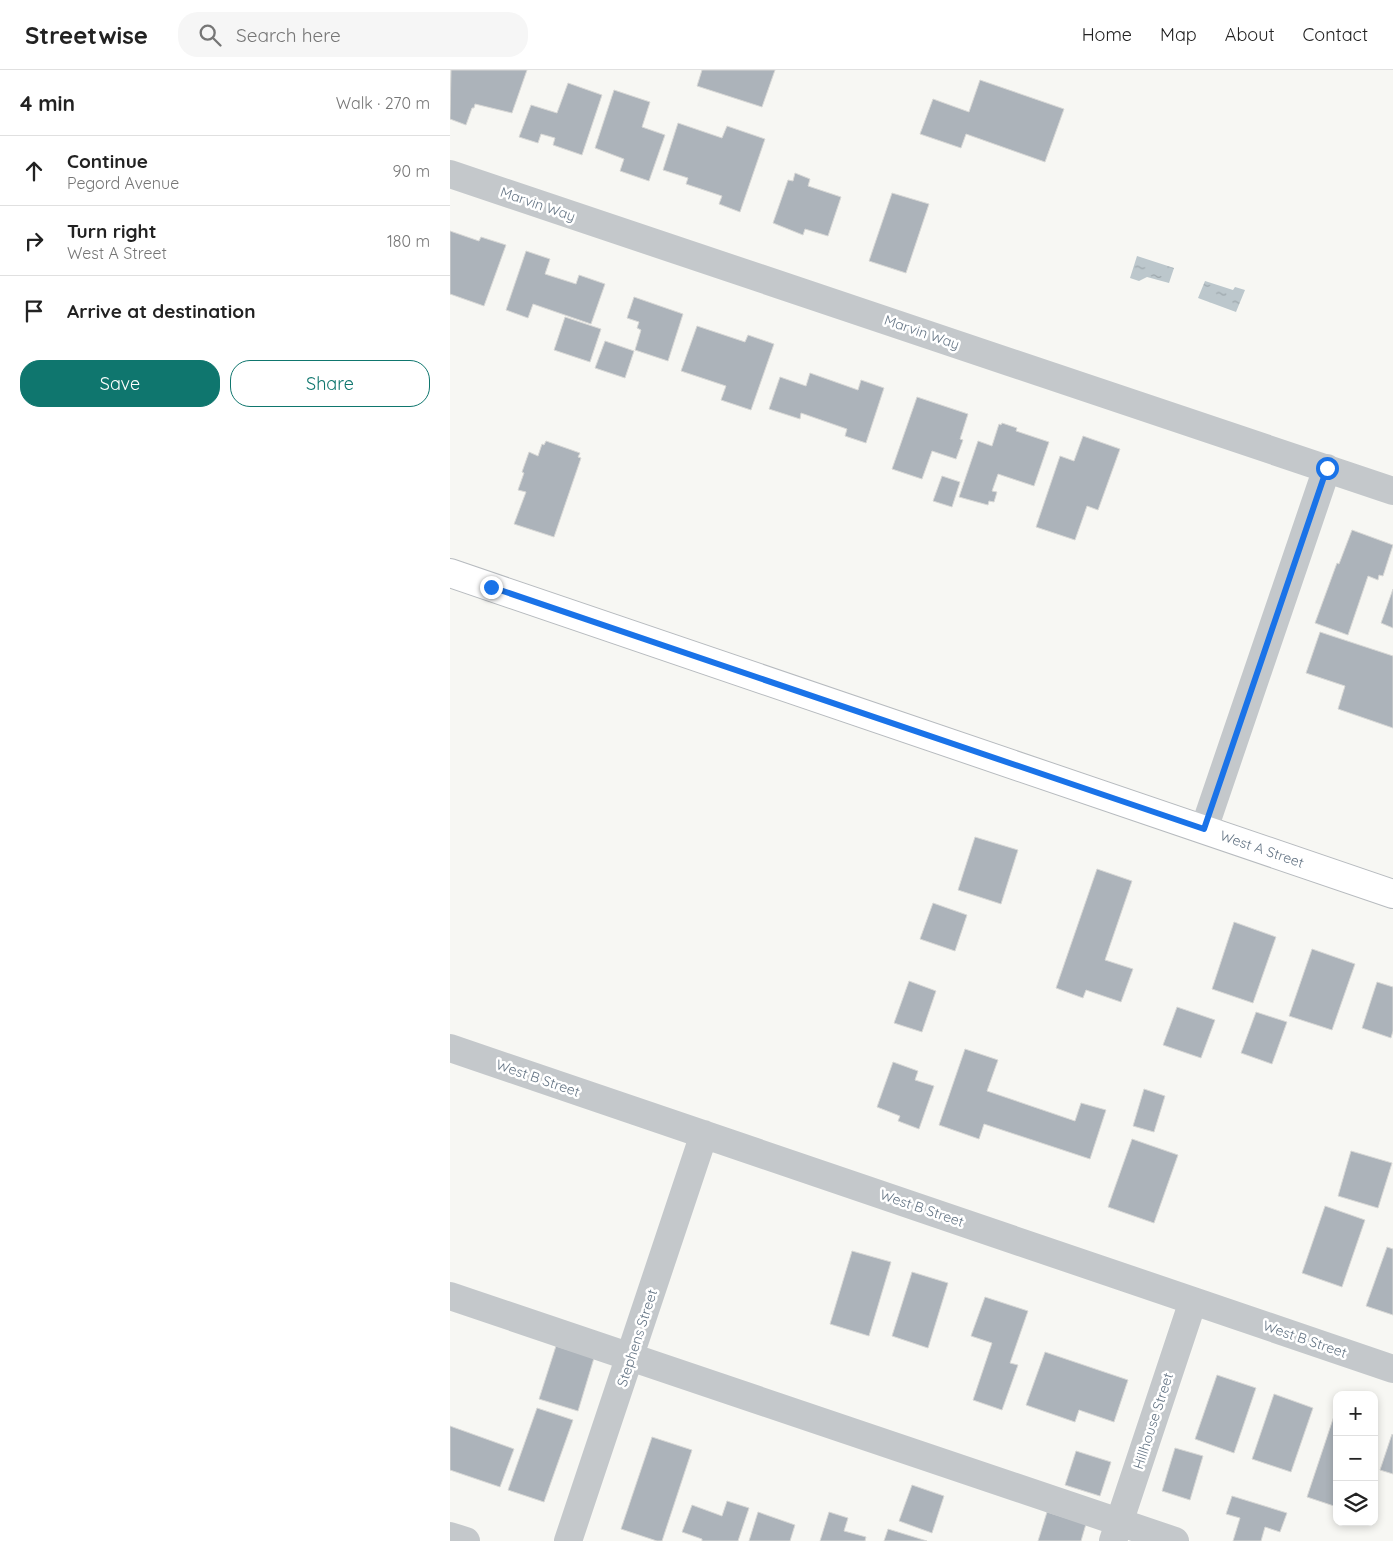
<!DOCTYPE html>
<meta charset="utf-8">
<style>
:root{--surface:#fff;--page:#f6f6f6;--text:#222;--muted:#767676;--line:#e0e0e0;--accent:#0f766e}
body{margin:0;font-family:Quicksand,sans-serif;background:var(--page);color:var(--text)}
.controls{position:absolute;right:15px;bottom:15px;display:grid;overflow:hidden;border-radius:10px;box-shadow:0 2px 8px #0003}
.controls button{width:45px;height:45px;display:grid;place-items:center;padding:0;border:0;border-bottom:1px solid var(--line);background:var(--surface);color:var(--text);font:25px sans-serif}
.stop{position:absolute;width:15px;height:15px;margin:-11px;border:4px solid #1a73e8;border-radius:50%;background:#fff}
.stop.end{background:#1a73e8;border-color:#fff;box-shadow:0 1px 5px #0008}
.list{margin:0;padding:0;list-style:none}
h2{display:flex;justify-content:space-between;align-items:center;height:65px;margin:0;padding:0 20px;font-size:21px}
h2 small{font-size:16px;font-weight:400;color:var(--muted)}
.list li{display:grid;grid-template-columns:32px 1fr auto;gap:15px;align-items:center;box-sizing:border-box;height:70px;padding:0 20px;border-top:1px solid var(--line)}
.list b{display:block;font-size:19px;white-space:nowrap}
.list p{margin:0;font-size:16px;white-space:nowrap;color:var(--muted)}
.list em{font-size:16px;font-style:normal;color:var(--muted)}
.actions{display:flex;gap:10px;padding:15px 20px}
.actions a{flex:1;padding:11px 0;border:1px solid var(--accent);border-radius:20px;text-align:center;font-size:18px;color:var(--accent)}
.actions .main{background:var(--accent);color:#fff}
.icon{flex:none;width:28px;height:28px;fill:none;stroke:currentColor;stroke-width:2;stroke-linecap:round;stroke-linejoin:round}
.map{position:relative;flex:none;width:943px;height:1471px;overflow:hidden}
header{display:flex;align-items:center;gap:30px;box-sizing:border-box;height:70px;padding:0 25px;background:var(--surface);border-bottom:1px solid var(--line)}
header strong{font-size:24px}
nav{display:flex;gap:28px;margin-inline-start:auto;font-size:18px}
.search{width:350px;height:45px;background:var(--page);display:flex;align-items:center;gap:12px;box-sizing:border-box;padding:0 18px;border-radius:20px;color:var(--muted);font-size:19px}
main{display:flex}
aside{flex:1;background:var(--surface)}
.map>svg:first-child{display:block}
</style>
<header>
<strong>Streetwise</strong>
<div class="search"><svg class="icon" aria-label="search" viewBox="0 0 24 24"><circle cx="10" cy="10" r="6"/><path d="M15 15l6 6"/></svg>Search here</div>
<nav><a>Home</a><a>Map</a><a>About</a><a>Contact</a></nav>
</header>
<main>
<aside>
<h2>4 min<small>Walk · 270 m</small></h2>
<ul class="list">
<li><svg class="icon" aria-label="ahead" viewBox="0 0 24 24"><path d="M12 20V5M6 11l6-6 6 6"/></svg><div><b>Continue</b><p>Pegord Avenue</p></div><em>90 m</em></li>
<li><svg class="icon" aria-label="right" viewBox="0 0 24 24"><path d="M7 20v-9h11M14 6l5 5-5 5"/></svg><div><b>Turn right</b><p>West A Street</p></div><em>180 m</em></li>
<li><svg class="icon" aria-label="arrive" viewBox="0 0 24 24"><path d="M6 21V4h12l-3 4 3 4H6"/></svg><div><b>Arrive at destination</b></div></li>
</ul>
<div class="actions"><a class="main">Save</a><a>Share</a></div>
</aside>
<div class="map">
<svg width="943" height="1471" viewBox="0 0 943 1471">
<defs>
<pattern id="water-ripples" width="26" height="14" patternUnits="userSpaceOnUse" patternTransform="scale(1.25)"><rect width="26" height="14" fill="#bcc7cc"/><path d="M2 4q2-2 4 0t4 0M15 11q2-2 4 0t4 0" fill="none" stroke="#9ca6ab"/></pattern>
</defs>
<rect width="100%" height="100%" fill="#f7f7f3"/>
<!-- water -->
<path fill="url(#water-ripples)" d="M687,186L724,198L719,213L697,207L689,211L680,208Z
M755,211L783,220L785,217L795,220L786,242L748,228Z"/>
<!-- building -->
<path fill="#acb3ba" stroke="#d8d8d6" d="M1,0H77L62,43L25,34L24,38H22L16,55L0,49Z
M252,0H325L312,37L247,16Z
M530,10L614,39L595,92L516,64L511,78L470,64L483,29L519,42Z
M118,13L152,25L132,85L103,75L105,68L91,64L88,73L69,67L81,35L107,43Z
M164,20L200,32L192,57L215,65L199,111L170,101L174,89L145,78Z
M228,53L272,68L277,56L315,69L290,142L269,134L272,126L236,114L238,108L213,100Z
M345,103L360,109L358,116L391,127L378,166L355,159L353,165L323,153L338,110L343,111Z
M442,123L479,134L456,203L419,191Z
M0,161L29,171L31,167L56,175L34,236L0,224Z
M76,181L100,189L95,204L126,214L129,205L155,214L141,254L83,234L78,248L56,240Z
M184,227L233,244L218,291L185,280L191,260L187,258L189,252L177,248Z
M115,247L151,259L140,292L104,280Z
M247,256L295,272L298,265L324,274L301,340L271,330L276,316L231,301Z
M155,271L184,281L175,308L145,298Z
M360,303L408,320L411,310L434,318L416,373L395,366L397,359L351,343L350,349L319,339L330,307L356,316Z
M467,327L518,344L510,369L513,370L506,389L482,381L472,409L442,399Z
M552,353L567,358L566,361L599,372L584,416L548,404L542,421L547,422L544,432L539,431L538,435L509,427L528,371L542,376L549,354L551,355Z
M633,366L670,379L648,440L637,436L625,470L586,457L610,386L624,391Z
M96,371L130,383L128,387L131,388L104,467L64,454L76,422L68,420L74,403L72,402L79,382L88,386L92,374L94,375Z
M492,406L510,412L502,437L483,431Z
M902,460L943,475L933,506L929,505L928,510L918,506L898,565L865,553L887,493L889,494Z
M943,519V558L931,553Z
M870,562L943,586V658L888,639L895,616L856,603Z
M525,767L568,780L551,834L508,820Z
M647,799L682,811L655,890L683,899L671,932L636,920L633,928L606,918Z
M483,833L517,845L505,881L470,869Z
M784,852L826,867L803,933L762,919Z
M862,879L905,894L882,960L839,946Z
M459,911L486,921L472,962L444,953Z
M927,912L943,917V961L941,968L912,958Z
M727,937L765,950L751,988L713,975Z
M806,942L837,952L822,994L791,983Z
M515,979L548,990L537,1021L625,1051L631,1033L656,1040L640,1089L534,1054L529,1069L489,1055Z
M443,992L468,1001L465,1010L484,1016L469,1059L448,1051L450,1046L427,1037Z
M694,1019L715,1026L704,1062L683,1056Z
M682,1069L728,1085L704,1153L658,1137Z
M901,1081L942,1093L928,1138L888,1126Z
M875,1136L915,1150L892,1217L852,1203Z
M937,1177L943,1179V1245L916,1236Z
M402,1181L441,1192L419,1266L380,1254Z
M462,1202L498,1213L478,1278L442,1266Z
M535,1227L578,1241L560,1293L568,1295L552,1340L523,1330L542,1273L521,1266Z
M106,1276L144,1288L128,1341L89,1329Z
M595,1282L678,1310L664,1352L629,1340L625,1352L576,1335Z
M767,1305L806,1318L784,1383L745,1369Z
M824,1324L863,1338L841,1402L802,1389Z
M87,1338L123,1350L94,1432L58,1420Z
M884,1346H887V1437L857,1427Z
M0,1356L64,1379L50,1417L0,1400Z
M942,1364L943,1365V1404L930,1400Z
M202,1367L242,1380L212,1471H207L171,1459Z
M725,1378L753,1386L740,1430L712,1421Z
M626,1381L661,1392L650,1426L615,1415Z
M462,1415L494,1426L482,1463L449,1451Z
M782,1426L837,1443L830,1462L815,1457L811,1471H783L790,1448L776,1444Z
M277,1431L299,1438L288,1471H252V1469L232,1462L242,1435L272,1446Z
M308,1442L345,1455L340,1471H299Z
M379,1442L398,1448L394,1461L416,1467L415,1471H370Z
M597,1442L636,1454L631,1471H588Z
M438,1459L477,1471H434Z"/>
<g fill="none" stroke-linecap="round" stroke-linejoin="round">
<!-- major casing -->
<g stroke="#b7bbbf" stroke-width="30">
<path id="major" d="M0,503L943,824"/>
</g>
<!-- minor -->
<path stroke="#c4c8cb" stroke-width="28" d="M0,104L943,421
M754,759L877,398
M0,978L943,1299
M0,1226L725,1471
M0,1466L16,1471
M118,1471L254,1064
M663,1471L743,1231"/>
<!-- major -->
<use href="#major" stroke="#fff" stroke-width="28"/>
</g>
<g fill="none" stroke-linecap="round" stroke-linejoin="round">
<!-- route -->
<path stroke="#1a73e8" stroke-width="6" d="M41,517L754,759L877,398"/>
</g>
<g text-anchor="middle" dominant-baseline="central" stroke-width="5" stroke-linejoin="round" paint-order="stroke">
<!-- street labels -->
<g font-size="14" fill="#657585" stroke="#fff">
<text transform="translate(88 134) rotate(19)">Marvin Way</text>
<text transform="translate(472 262) rotate(19)">Marvin Way</text>
<text transform="translate(812 779) rotate(19)">West A Street</text>
<text transform="translate(88 1008) rotate(19)">West B Street</text>
<text transform="translate(472 1138) rotate(19)">West B Street</text>
<text transform="translate(187 1268) rotate(-72)">Stephens Street</text>
<text transform="translate(855 1269) rotate(19)">West B Street</text>
<text transform="translate(703 1351) rotate(-72)">Hillhouse Street</text>
</g>
</g>
</svg>
<div class="controls">
<button>+</button>
<button>−</button>
<button><svg class="icon" aria-label="layers" viewBox="0 0 24 24"><path d="M12 4l9 5-9 5-9-5zM3 14l9 5 9-5"/></svg></button>
</div>
<div class="stop" style="left:877px;top:398px"></div>
<div class="stop end" style="left:41px;top:517px"></div>
</div>
</main>
